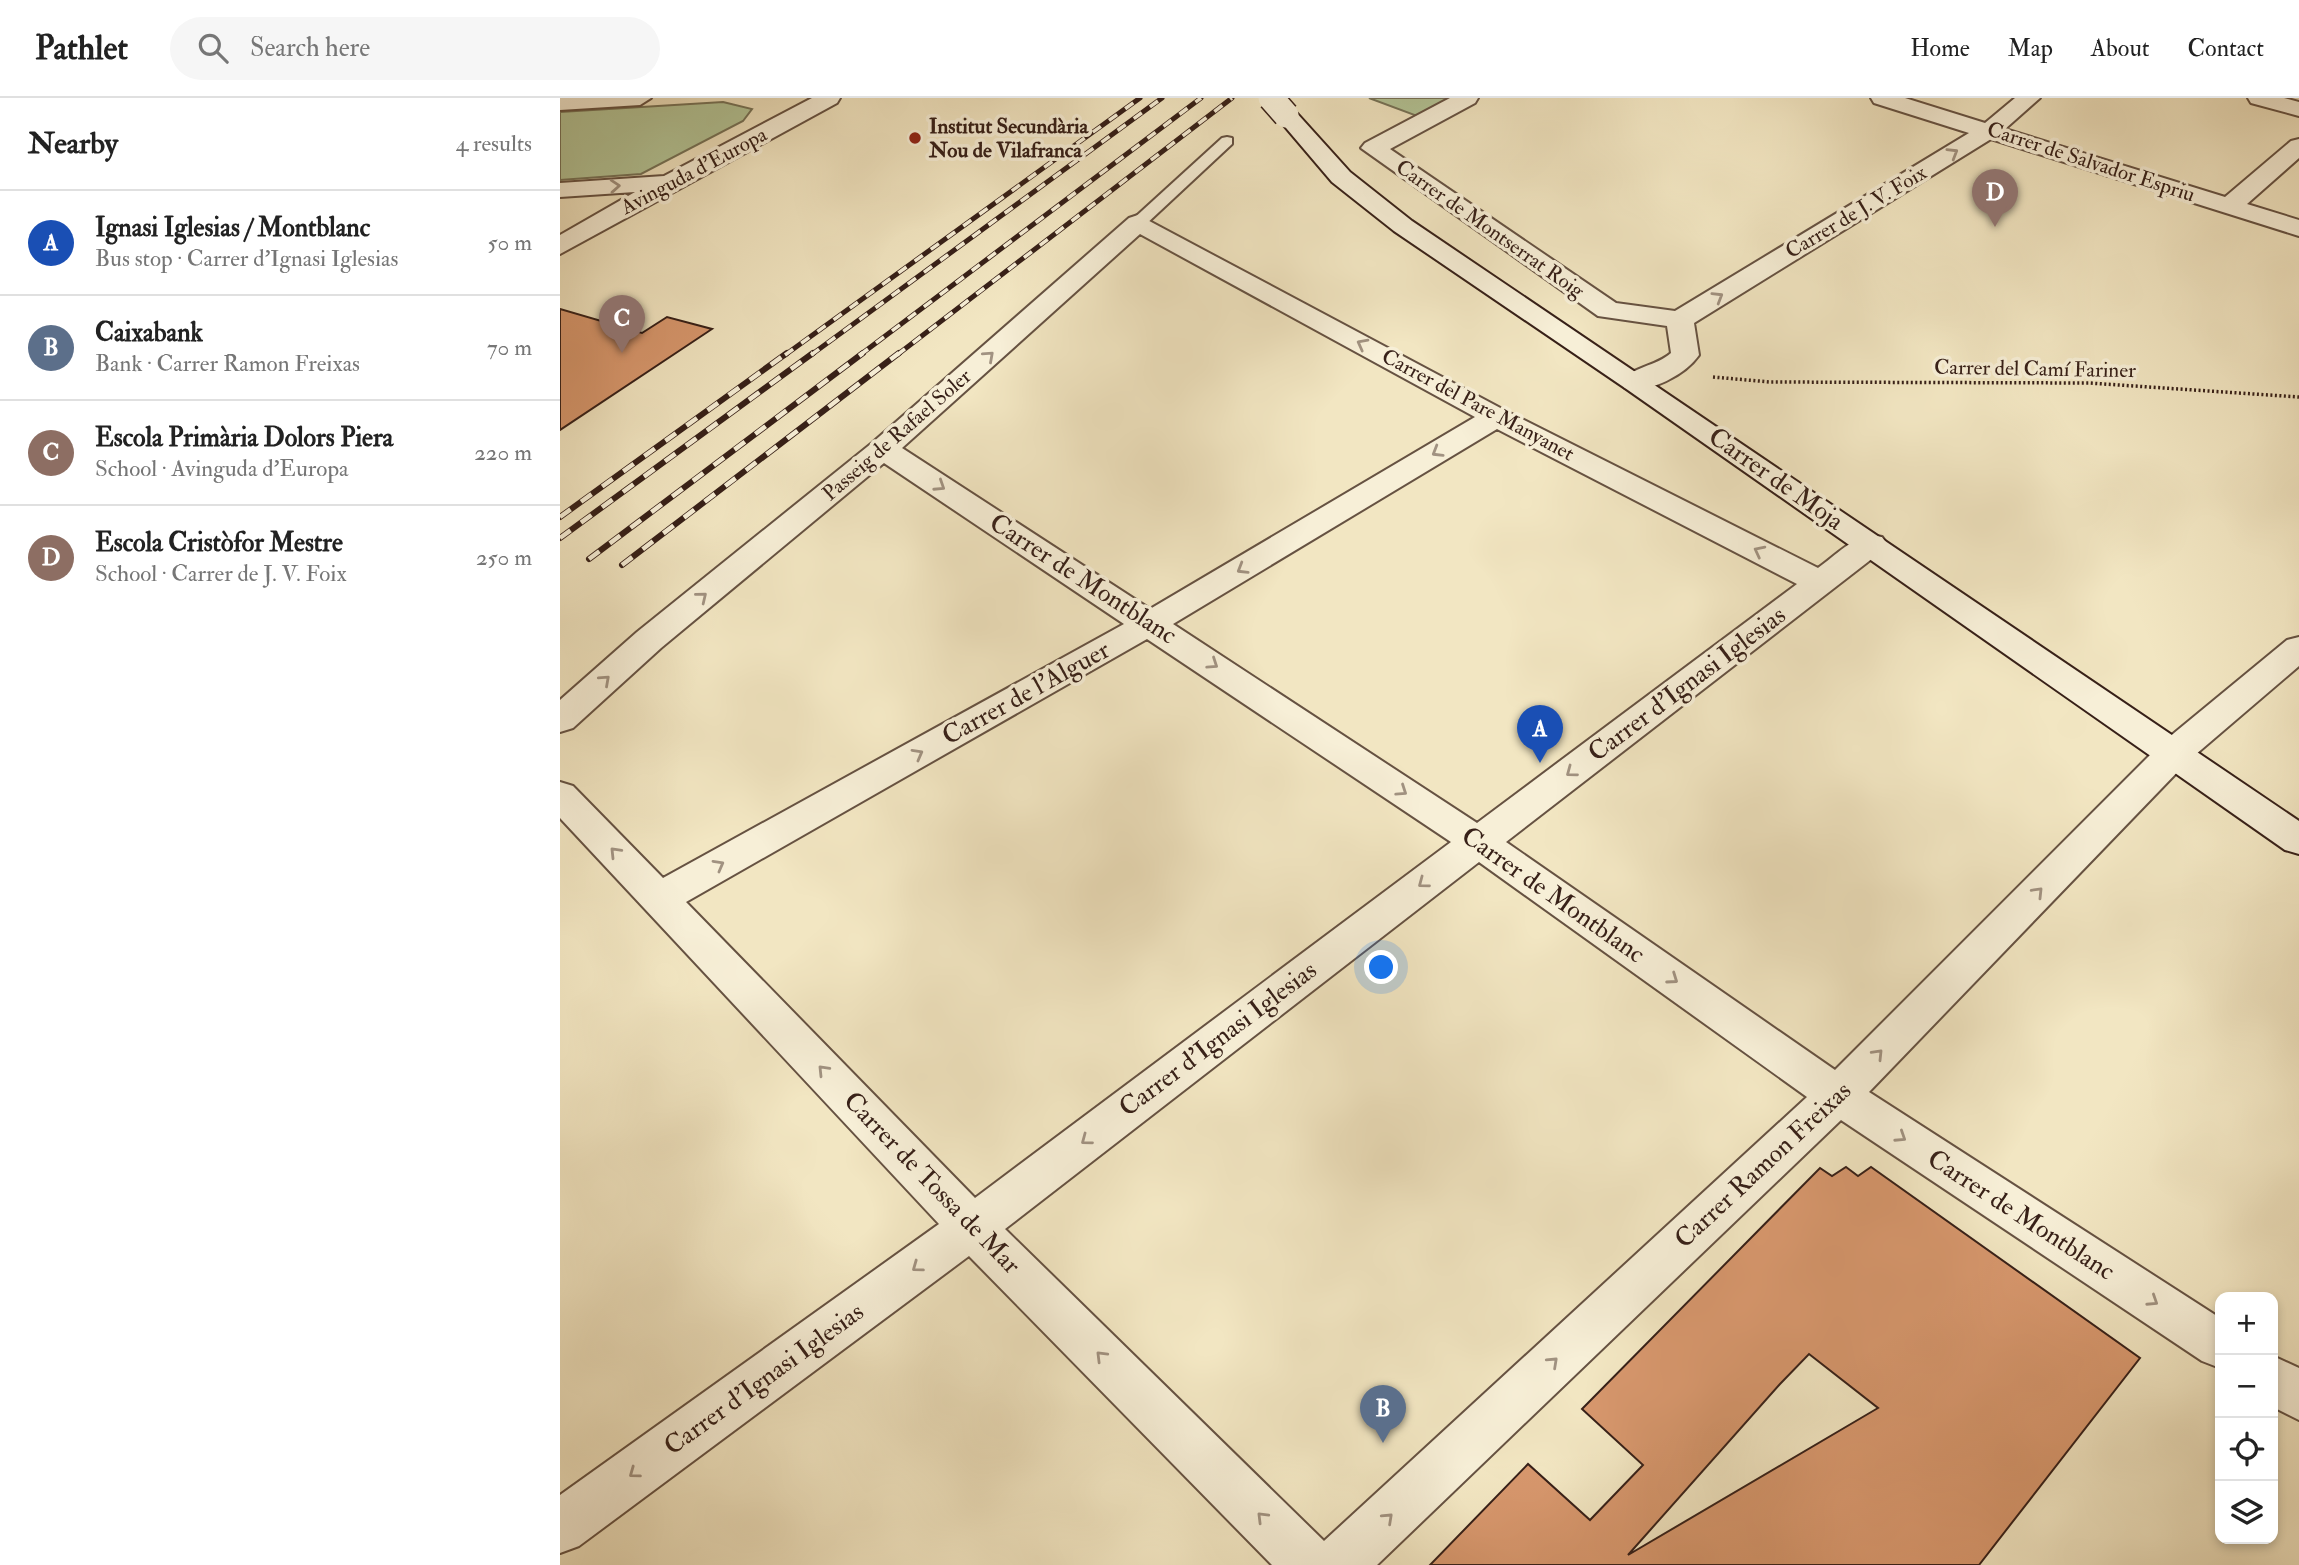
<!DOCTYPE html>
<meta charset="utf-8">
<style>
:root{--surface:#fff;--page:#f6f6f6;--text:#222;--muted:#767676;--line:#e0e0e0;--accent:#0f766e}
body{margin:0;font-family:"IM FELL Double Pica",serif;background:var(--page);color:var(--text)}
.controls{position:absolute;right:21px;bottom:21px;display:grid;overflow:hidden;border-radius:14px;box-shadow:0 4px 10px #0003}
.controls button{width:63px;height:63px;display:grid;place-items:center;padding:0;border:0;border-bottom:2px solid var(--line);background:var(--surface);color:var(--text);font:35px sans-serif}
.you{position:absolute;left:822px;top:870px;width:24px;height:24px;margin:-18px;border:5px solid #fff;border-radius:50%;background:#1a73e8;box-shadow:0 0 0 10px #1a73e833}
.badge{display:grid;place-items:center;width:46px;height:46px;border-radius:50%;background:var(--accent);color:#fff;font-size:23px;font-weight:700}
.pin{position:absolute;translate:-50% -58px;filter:drop-shadow(0 2px 4px #0008)}
.pin::after{content:'';position:absolute;top:37px;width:24px;height:21px;background:inherit;clip-path:polygon(0 0,100% 0,50% 100%)}
.list{margin:0;padding:0;list-style:none}
h2{display:flex;justify-content:space-between;align-items:center;height:91px;margin:0;padding:0 28px;font-size:30px}
h2 small{font-size:23px;font-weight:400;color:var(--muted)}
.list li{display:grid;grid-template-columns:46px 1fr auto;gap:21px;align-items:center;box-sizing:border-box;height:105px;padding:0 28px;border-top:2px solid var(--line)}
.list b{display:block;font-size:26px;white-space:nowrap}
.list p{margin:0;font-size:23px;white-space:nowrap;color:var(--muted)}
.list em{font-size:23px;font-style:normal;color:var(--muted)}
.icon{flex:none;width:38px;height:38px;fill:none;stroke:currentColor;stroke-width:2;stroke-linecap:round;stroke-linejoin:round}
.map{position:relative;flex:none;width:1739px;height:1467px;overflow:hidden}
header{display:flex;align-items:center;gap:42px;box-sizing:border-box;height:98px;padding:0 35px;background:var(--surface);border-bottom:2px solid var(--line)}
header strong{font-size:33px}
nav{display:flex;gap:38px;margin-inline-start:auto;font-size:24px}
.search{width:490px;height:63px;background:var(--page);display:flex;align-items:center;gap:18px;box-sizing:border-box;padding:0 24px;border-radius:38px;color:var(--muted);font-size:26px}
main{display:flex}
aside{flex:1;background:var(--surface)}
.map>svg:first-child{display:block}
</style>
<header>
<strong>Pathlet</strong>
<div class="search"><svg class="icon" aria-label="search" viewBox="0 0 24 24"><circle cx="10" cy="10" r="6"/><path d="M15 15l6 6"/></svg>Search here</div>
<nav><a>Home</a><a>Map</a><a>About</a><a>Contact</a></nav>
</header>
<main>
<aside>
<h2>Nearby<small>4 results</small></h2>
<ul class="list">
<li><span class="badge" style="background:#1a4fb4">A</span><div><b>Ignasi Iglesias / Montblanc</b><p>Bus stop · Carrer d'Ignasi Iglesias</p></div><em>50 m</em></li>
<li><span class="badge" style="background:#5c6f8a">B</span><div><b>Caixabank</b><p>Bank · Carrer Ramon Freixas</p></div><em>70 m</em></li>
<li><span class="badge" style="background:#8d6e63">C</span><div><b>Escola Primària Dolors Piera</b><p>School · Avinguda d'Europa</p></div><em>220 m</em></li>
<li><span class="badge" style="background:#8d6e63">D</span><div><b>Escola Cristòfor Mestre</b><p>School · Carrer de J. V. Foix</p></div><em>250 m</em></li>
</ul>
</aside>
<div class="map">
<svg width="1739" height="1467" viewBox="0 0 1739 1467">
<rect width="100%" height="100%" fill="#f2e6c2"/>
<filter id="stains"><feTurbulence type="fractalNoise" baseFrequency=".00286" numOctaves="4"/><feColorMatrix values="0 0 0 0 .2 0 0 0 0 .09 0 0 0 0 .02 0 0 0 .5 -.17"/></filter>
<radialGradient id="worn" r=".72"><stop offset=".6" stop-color="#630" stop-opacity="0"/><stop offset="1" stop-color="#630" stop-opacity=".3"/></radialGradient>
<!-- green -->
<path fill="#b4c698" stroke="#767358" stroke-width="2" d="M809,0H891L857,18Z
M163,4L192,11L183,23L81,76L0,82V14Z"/>
<!-- building -->
<path fill="#d7976d" stroke="#372018" stroke-width="2" fill-rule="evenodd" d="M0,211L82,235L107,219L152,231L0,332Z
M1286,1069L1298,1078L1311,1069L1580,1260L1419,1467H870L968,1366L1030,1422L1083,1367L1022,1311L1260,1070L1272,1078ZM1249,1256L1318,1310L1068,1457L1220,1286Z"/>
<g fill="none" stroke-linecap="round" stroke-linejoin="round">
<!-- lane casing -->
<g stroke="#665242" stroke-width="4">
<path id="lane" d="M667,39L672,40V46L584,128H572V122L662,40Z"/>
</g>
<!-- street casing -->
<g stroke="#665242" stroke-width="4">
<path id="street" d="M0,0H91L80,7L0,12Z
M252,0H280L277,5L0,156V137L75,94L0,99V85L104,78Z
M890,0H918L915,5L830,51L1056,205L1115,213L1409,35L1314,5L1311,0H1345L1425,25L1455,0H1480L1445,31L1665,99L1731,43L1739,41V60L1687,106L1739,122V138L1431,41L1134,225L1139,257C1125,277 1089,296 1065,290L1061,284C1071,269 1097,268 1111,255L1107,228L1038,218L801,50L805,45Z
M1688,0H1724L1739,4V18L1691,5Z
M578,117L946,313L1258,470C1278,456 1297,433 1322,439L1327,446L1322,453L946,744L1275,972L1602,645L1727,542L1739,539V568L1628,663L1309,994L1660,1220V1270L1642,1263L1281,1022L817,1467H712L409,1158L19,1448L0,1455V1397L379,1126L0,720V684L13,688L103,780L564,526L324,365L101,550L13,630L0,634V602L77,534L312,345L569,120ZM580,136L915,319L590,511L342,350ZM937,331L1237,486L917,725L613,526ZM587,541L891,744L415,1100L126,804ZM919,764L1247,999L764,1443L445,1131Z
M1713,1258L1739,1270V1322L1713,1309Z"/>
</g>
<!-- secondary casing -->
<g stroke="#372018" stroke-width="4">
<path id="secondary" d="M726,10L734,12L790,74L852,123L1739,723V756L1725,752L1065,290L834,133L772,84L715,17Z"/>
</g>
<!-- path -->
<path stroke="#372018" stroke-width="3.5" stroke-dasharray="2 2.5" stroke-linecap="butt" d="M1153,279L1210,284L1529,285L1739,299"/>
<!-- lane -->
<use href="#lane" fill="#f7efd7" fill-rule="evenodd"/>
<!-- street -->
<use href="#street" fill="#f7efd7" fill-rule="evenodd"/>
<!-- secondary -->
<use href="#secondary" fill="#f7efd7" fill-rule="evenodd"/>
<!-- rail-far1 casing -->
<g stroke="#372018" stroke-width="5">
<path id="rail-far1" d="M225,257L580,0
M251,257L602,0
M300,257L641,0
M337,257L672,0"/>
</g>
<!-- rail casing -->
<g stroke="#372018" stroke-width="6">
<path id="rail" d="M0,419L227,255
M0,440L253,255
M29,461L303,255
M62,467L339,255"/>
</g>
<!-- rail-far1 -->
<use href="#rail-far1" stroke="#f7efd7" stroke-width="3.5" stroke-dasharray="10" stroke-linecap="butt"/>
<!-- rail -->
<use href="#rail" stroke="#f7efd7" stroke-width="4.5" stroke-dasharray="13" stroke-linecap="butt"/>
<!-- secondary-bridge casing -->
<g stroke="#372018" stroke-width="28" stroke-linecap="butt">
<path id="secondary-bridge" d="M711,0L726,17"/>
</g>
<!-- secondary-bridge -->
<use href="#secondary-bridge" stroke="#f7efd7" stroke-width="25"/>
</g>
<!-- one-way arrows -->
<defs><path id="oneway-chevron" d="M-2-3.5L2.5 0L-2 3.5" fill="none" stroke-width="1.6" stroke-linecap="round" stroke-linejoin="round" transform="scale(1.75)"/></defs>
<g stroke="#a19281">
<use href="#oneway-chevron" transform="translate(1393 55) rotate(-31)"/>
<use href="#oneway-chevron" transform="translate(55 88) rotate(-4)"/>
<use href="#oneway-chevron" transform="translate(1158 199) rotate(-31)"/>
<use href="#oneway-chevron" transform="translate(802 246) rotate(-152)"/>
<use href="#oneway-chevron" transform="translate(429 258) rotate(-42)"/>
<use href="#oneway-chevron" transform="translate(877 354) rotate(149)"/>
<use href="#oneway-chevron" transform="translate(380 388) rotate(33)"/>
<use href="#oneway-chevron" transform="translate(1199 453) rotate(-153)"/>
<use href="#oneway-chevron" transform="translate(682 471) rotate(149)"/>
<use href="#oneway-chevron" transform="translate(142 499) rotate(-39)"/>
<use href="#oneway-chevron" transform="translate(653 566) rotate(34)"/>
<use href="#oneway-chevron" transform="translate(45 582) rotate(-42)"/>
<use href="#oneway-chevron" transform="translate(358 656) rotate(-29)"/>
<use href="#oneway-chevron" transform="translate(1011 674) rotate(143)"/>
<use href="#oneway-chevron" transform="translate(842 693) rotate(34)"/>
<use href="#oneway-chevron" transform="translate(55 754) rotate(-134)"/>
<use href="#oneway-chevron" transform="translate(159 767) rotate(-29)"/>
<use href="#oneway-chevron" transform="translate(863 785) rotate(143)"/>
<use href="#oneway-chevron" transform="translate(1478 794) rotate(-46)"/>
<use href="#oneway-chevron" transform="translate(1113 881) rotate(35)"/>
<use href="#oneway-chevron" transform="translate(1318 956) rotate(-46)"/>
<use href="#oneway-chevron" transform="translate(263 972) rotate(-134)"/>
<use href="#oneway-chevron" transform="translate(1341 1039) rotate(33)"/>
<use href="#oneway-chevron" transform="translate(526 1042) rotate(143)"/>
<use href="#oneway-chevron" transform="translate(357 1169) rotate(144)"/>
<use href="#oneway-chevron" transform="translate(1593 1203) rotate(33)"/>
<use href="#oneway-chevron" transform="translate(541 1258) rotate(-135)"/>
<use href="#oneway-chevron" transform="translate(993 1264) rotate(-43)"/>
<use href="#oneway-chevron" transform="translate(74 1375) rotate(144)"/>
<use href="#oneway-chevron" transform="translate(702 1419) rotate(-135)"/>
<use href="#oneway-chevron" transform="translate(828 1420) rotate(-43)"/>
</g>
<!-- markers -->
<circle fill="#8f2418" stroke="#f7efd7" stroke-width="2.5" cx="355" cy="40" r="7"/>
<g text-anchor="middle" dominant-baseline="central" stroke-width="7" stroke-linejoin="round" paint-order="stroke">
<!-- far-poi labels -->
<g font-size="21" font-weight="bold" fill="#372018" stroke="#f7efd7" text-anchor="start">
<text x="369" y="28">Institut Secundària<tspan x="369" dy="24">Nou de Vilafranca</tspan></text>
</g>
<!-- far-street labels -->
<g font-size="21" fill="#372018" stroke="#f7efd7">
<text transform="translate(1531 64) rotate(18)">Carrer de Salvador Espriu</text>
<text transform="translate(134 73) rotate(-28)">Avinguda d'Europa</text>
<text transform="translate(1296 114) rotate(-31)">Carrer de J. V. Foix</text>
<text transform="translate(930 131) rotate(35)">Carrer de Montserrat Roig</text>
<text transform="translate(1475 271) rotate(1)">Carrer del Camí Fariner</text>
<text transform="translate(918 307) rotate(28)">Carrer del Pare Manyanet</text>
<text transform="translate(337 337) rotate(-41)">Passeig de Rafael Soler</text>
</g>
<!-- street labels -->
<g font-size="26" fill="#372018" stroke="#f7efd7">
<text transform="translate(1216 381) rotate(35)">Carrer de Moja</text>
<text transform="translate(523 481) rotate(33)">Carrer de Montblanc</text>
<text transform="translate(1127 586) rotate(-37)">Carrer d'Ignasi Iglesias</text>
<text transform="translate(466 595) rotate(-29)">Carrer de l'Alguer</text>
<text transform="translate(993 797) rotate(35)">Carrer de Montblanc</text>
<text transform="translate(658 941) rotate(-37)">Carrer d'Ignasi Iglesias</text>
<text transform="translate(1203 1067) rotate(-43)">Carrer Ramon Freixas</text>
<text transform="translate(372 1085) rotate(46)">Carrer de Tossa de Mar</text>
<text transform="translate(1461 1117) rotate(33)">Carrer de Montblanc</text>
<text transform="translate(204 1281) rotate(-36)">Carrer d'Ignasi Iglesias</text>
</g>
</g>
<rect width="100%" height="100%" filter="url(#stains)"/>
<rect width="100%" height="100%" fill="url(#worn)"/>
</svg>
<div class="controls">
<button>+</button>
<button>−</button>
<button><svg class="icon" aria-label="locate" viewBox="0 0 24 24"><circle cx="12" cy="12" r="6"/><path d="M12 2v4M12 18v4M2 12h4M18 12h4"/></svg></button>
<button><svg class="icon" aria-label="layers" viewBox="0 0 24 24"><path d="M12 4l9 5-9 5-9-5zM3 14l9 5 9-5"/></svg></button>
</div>
<div class="you"></div>
<div class="pin badge" style="left:980px;top:665px;background:#1a4fb4">A</div>
<div class="pin badge" style="left:823px;top:1345px;background:#5c6f8a">B</div>
<div class="pin badge" style="left:62px;top:255px;background:#8d6e63">C</div>
<div class="pin badge" style="left:1435px;top:129px;background:#8d6e63">D</div>
</div>
</main>
